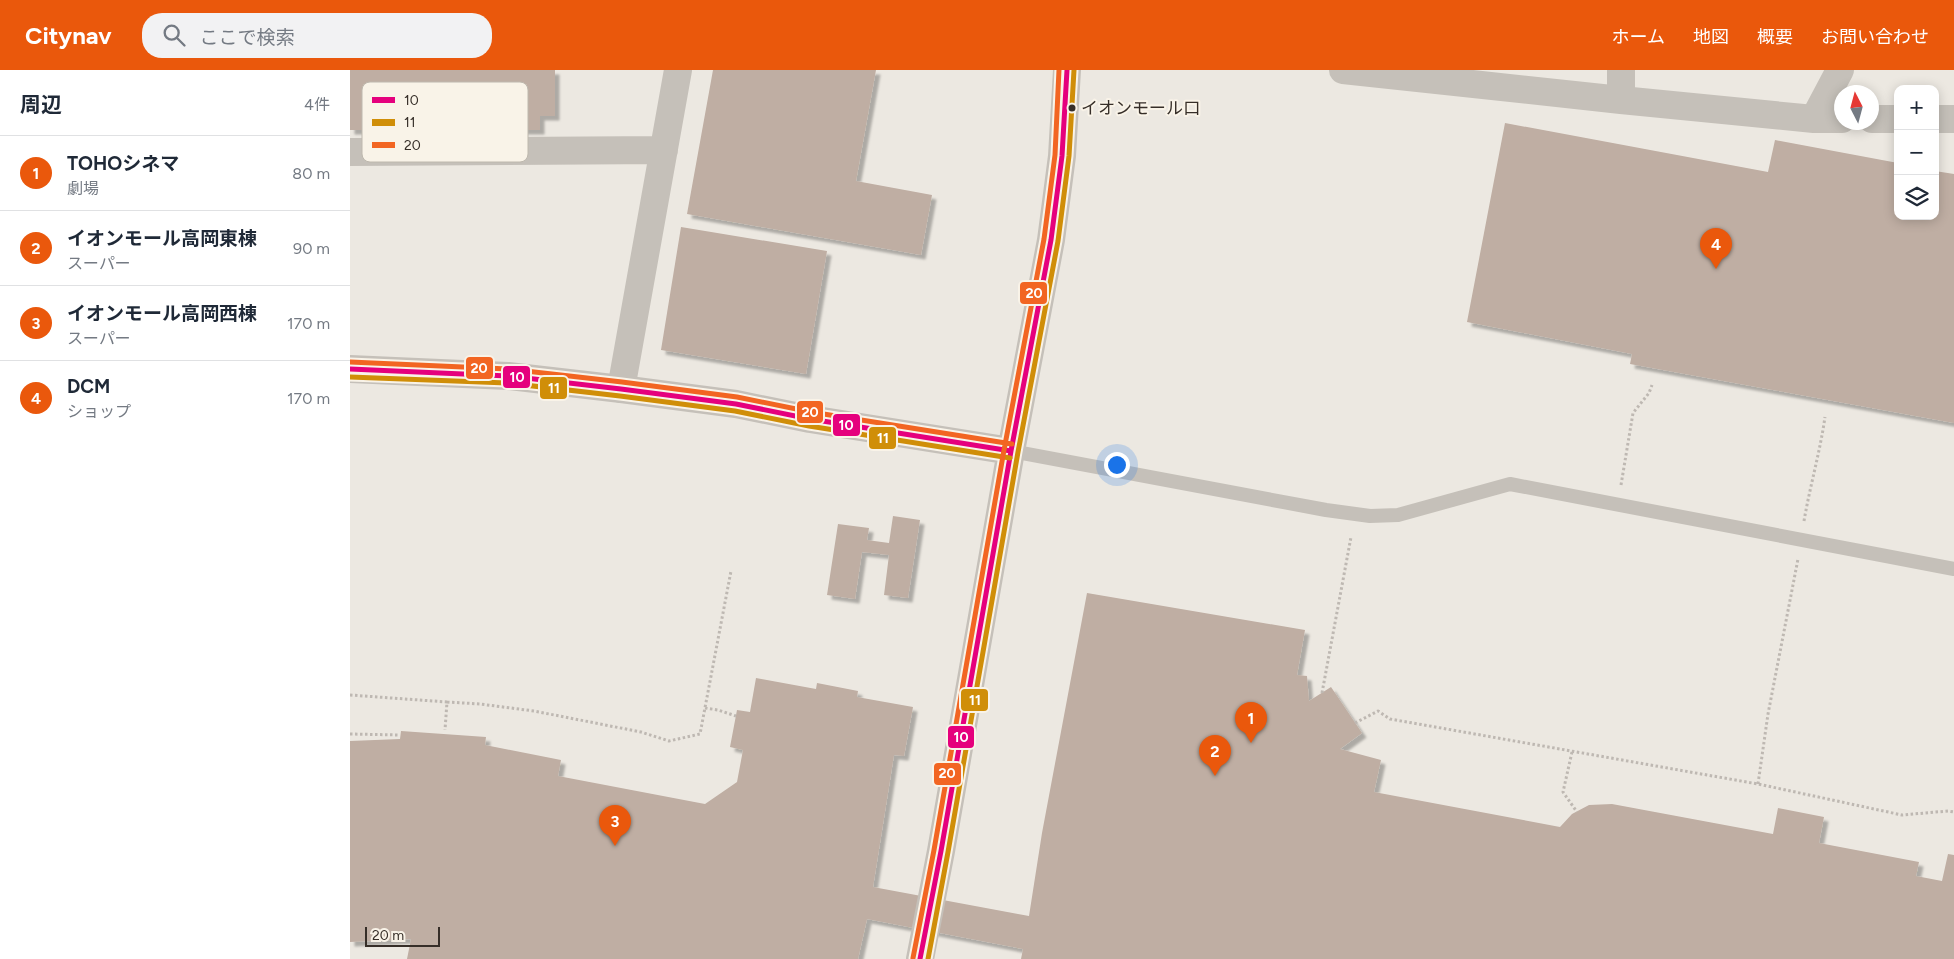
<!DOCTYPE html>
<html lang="ja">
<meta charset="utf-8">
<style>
:root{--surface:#fff;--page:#f2f2f3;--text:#1f2937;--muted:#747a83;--line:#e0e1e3;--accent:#ea580c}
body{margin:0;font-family:Figtree,"Noto Sans JP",sans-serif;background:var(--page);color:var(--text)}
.controls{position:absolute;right:15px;top:15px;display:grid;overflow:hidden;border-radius:10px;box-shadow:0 2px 12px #0003}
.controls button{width:45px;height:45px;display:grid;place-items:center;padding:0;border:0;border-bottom:1px solid var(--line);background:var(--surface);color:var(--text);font:25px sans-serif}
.compass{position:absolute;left:1484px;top:15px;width:45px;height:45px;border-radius:50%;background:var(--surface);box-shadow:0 2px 12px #0003;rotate:354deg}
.scale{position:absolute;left:15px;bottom:12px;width:75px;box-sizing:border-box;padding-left:5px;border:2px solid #362e28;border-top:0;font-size:14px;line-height:18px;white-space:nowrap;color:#362e28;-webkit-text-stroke:4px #f9f3e8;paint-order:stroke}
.you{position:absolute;left:766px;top:394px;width:18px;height:18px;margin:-12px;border:4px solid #fff;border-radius:50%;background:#1a73e8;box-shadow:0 0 0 8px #1a73e833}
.badge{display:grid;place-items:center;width:32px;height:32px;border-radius:50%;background:var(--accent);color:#fff;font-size:16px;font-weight:700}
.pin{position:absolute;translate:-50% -41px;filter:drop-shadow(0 1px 2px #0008)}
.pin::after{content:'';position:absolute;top:26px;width:18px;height:15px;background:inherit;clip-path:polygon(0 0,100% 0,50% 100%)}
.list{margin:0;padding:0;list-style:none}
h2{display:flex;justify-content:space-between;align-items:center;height:65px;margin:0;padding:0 20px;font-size:21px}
h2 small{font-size:16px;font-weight:400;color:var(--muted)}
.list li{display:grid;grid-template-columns:32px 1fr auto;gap:15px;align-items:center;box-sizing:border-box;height:75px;padding:0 20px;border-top:1px solid var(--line)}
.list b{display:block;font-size:19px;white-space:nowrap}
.list p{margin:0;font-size:16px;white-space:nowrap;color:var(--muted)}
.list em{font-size:16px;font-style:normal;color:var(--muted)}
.icon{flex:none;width:28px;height:28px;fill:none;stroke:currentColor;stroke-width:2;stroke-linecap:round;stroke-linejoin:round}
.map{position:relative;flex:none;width:1604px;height:889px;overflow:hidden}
header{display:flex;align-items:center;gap:30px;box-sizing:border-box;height:70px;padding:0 25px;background:var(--accent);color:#fff}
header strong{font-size:24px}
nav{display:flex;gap:28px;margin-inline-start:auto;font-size:18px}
.search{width:350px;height:45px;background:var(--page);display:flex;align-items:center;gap:12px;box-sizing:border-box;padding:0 18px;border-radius:20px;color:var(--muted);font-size:19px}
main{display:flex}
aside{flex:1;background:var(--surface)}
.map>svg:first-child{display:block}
</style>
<header>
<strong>Citynav</strong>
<div class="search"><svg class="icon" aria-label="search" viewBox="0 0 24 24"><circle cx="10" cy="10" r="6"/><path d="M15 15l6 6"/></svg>ここで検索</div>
<nav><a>ホーム</a><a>地図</a><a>概要</a><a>お問い合わせ</a></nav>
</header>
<main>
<aside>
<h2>周辺<small>4件</small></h2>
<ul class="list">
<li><span class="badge">1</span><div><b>TOHOシネマ</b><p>劇場</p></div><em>80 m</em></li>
<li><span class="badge">2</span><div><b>イオンモール高岡東棟</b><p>スーパー</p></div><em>90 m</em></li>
<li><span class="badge">3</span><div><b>イオンモール高岡西棟</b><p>スーパー</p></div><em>170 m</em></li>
<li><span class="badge">4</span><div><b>DCM</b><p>ショップ</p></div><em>170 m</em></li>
</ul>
</aside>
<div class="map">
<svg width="1604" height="889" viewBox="0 0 1604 889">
<defs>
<filter id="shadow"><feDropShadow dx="4.5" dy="4.5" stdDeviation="1" flood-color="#0004"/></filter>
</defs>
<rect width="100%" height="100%" fill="#ece8e1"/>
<!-- building -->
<path fill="#bfaea3" filter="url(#shadow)" d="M0,0H205V46H190V60H76V69H56V60H0Z
M363,0H526L506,111L582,125L571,185L337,144Z
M1155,53L1418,102L1425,70L1548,93V146H1585V101L1604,104V353L1280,294L1282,284L1117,252Z
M331,157L477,181L456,304L311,280Z
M543,446L570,450L558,528L534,525L539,485L512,482L505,529L477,525L488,454L519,458L517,470L539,473Z
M737,523L955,560L947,605L957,606L959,631L981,617L1012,663L990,679L1031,690L1024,722L1210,757L1222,744L1239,735L1262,734L1423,764L1428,738L1474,747L1469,773L1569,792L1566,806L1592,811L1598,784L1604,785V889H671L673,879L517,849L508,889H57L61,869L0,872V671L50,669L51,661L136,667L135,675L211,690L208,706L355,734L387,712L393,680L380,677L387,640L400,642L406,608L466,619L467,613L508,621L507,627L563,637L554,686L544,685L523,817L679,846L692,763Z"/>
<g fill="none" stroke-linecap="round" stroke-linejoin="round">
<!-- path -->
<path stroke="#beb8b2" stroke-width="3" stroke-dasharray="2.5 2.5" stroke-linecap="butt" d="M1271,415L1283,343L1299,323L1302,315
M1454,451C1460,416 1470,382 1475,347
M972,623L1001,467
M0,625L97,632L95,660
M97,632L130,634L184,641L291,662L319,671L350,664L381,501
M355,638L368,640L386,646
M1005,653L1028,641L1040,649L1408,714L1552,745L1598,741L1604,742
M0,664L50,665
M1222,682L1213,722L1227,742
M1408,714L1418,644L1448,489"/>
<!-- service -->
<path stroke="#c5c0b9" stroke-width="14" d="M661,381L976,440L1020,446L1048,445L1160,414L1604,499"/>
<!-- minor -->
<path stroke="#c5c0b9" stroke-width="28" d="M993,0L1271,30L1464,49H1492
M1271,30V0
M1464,49L1490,0
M1522,49H1548
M1585,49H1604
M0,82L314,80
M271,319L328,0"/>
<!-- tertiary -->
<path stroke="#c5c0b9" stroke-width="28" d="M0,299L158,306L271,319L386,334L460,349L661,381
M570,889L591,781L661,381L701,170L712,86L717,0"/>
<!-- bus-1 casing -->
<g stroke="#f9f3e8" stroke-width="9">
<path id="bus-1" d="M0,299L158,306L271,319L386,334L460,349L661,381
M570,889L591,781L661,381L701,170L712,86L717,0"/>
</g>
<!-- bus-2 casing -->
<g stroke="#f9f3e8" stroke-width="9">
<path id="bus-2" d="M0,307L157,313L270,326L385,341L459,356L660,388
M578,889L598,782L668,382L708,171L719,86L724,0"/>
</g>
<!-- bus-3 casing -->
<g stroke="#f9f3e8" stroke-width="9">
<path id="bus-3" d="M0,292L158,299L272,312L387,327L461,342L662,374
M563,888L584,780L654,380L694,169L705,85L709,0"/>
</g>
<!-- bus-1 -->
<use href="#bus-1" stroke="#e5007d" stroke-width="5"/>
<!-- bus-2 -->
<use href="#bus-2" stroke="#d08e08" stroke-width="5"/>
<!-- bus-3 -->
<use href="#bus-3" stroke="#f26522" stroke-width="5"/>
</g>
<!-- markers -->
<circle fill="#362e28" stroke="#f9f3e8" stroke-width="2" cx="722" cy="38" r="4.5"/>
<g text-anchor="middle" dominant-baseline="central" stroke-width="4" stroke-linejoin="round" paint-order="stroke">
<!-- bus labels -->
<g font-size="17" fill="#362e28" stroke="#f9f3e8" text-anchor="start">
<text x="731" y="38">イオンモール口</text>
</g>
</g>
<!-- legend -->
<rect x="12" y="12" width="166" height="80" rx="8" fill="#f9f3e8" stroke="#beb8ae" stroke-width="1"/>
<rect x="22" y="27" width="23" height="6" fill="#e5007d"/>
<rect x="22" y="49" width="23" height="7" fill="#d08e08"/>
<rect x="22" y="72" width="23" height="6" fill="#f26522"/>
<g font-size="14" fill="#362e28">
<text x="54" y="35">10</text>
<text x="54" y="57">11</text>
<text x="54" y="80">20</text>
</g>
<g stroke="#f9f3e8" stroke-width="2">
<rect x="669" y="211" width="29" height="24" rx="5" fill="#f26522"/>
<rect x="115" y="286" width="29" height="24" rx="5" fill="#f26522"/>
<rect x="152" y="295" width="29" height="24" rx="5" fill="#e5007d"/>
<rect x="189" y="306" width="29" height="24" rx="5" fill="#d08e08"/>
<rect x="446" y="330" width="28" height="24" rx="5" fill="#f26522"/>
<rect x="482" y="343" width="29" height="24" rx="5" fill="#e5007d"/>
<rect x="518" y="356" width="29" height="24" rx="5" fill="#d08e08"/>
<rect x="610" y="618" width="29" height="24" rx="5" fill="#d08e08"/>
<rect x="597" y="655" width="28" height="24" rx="5" fill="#e5007d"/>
<rect x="583" y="692" width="29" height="24" rx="5" fill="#f26522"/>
</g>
<g font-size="14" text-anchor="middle" font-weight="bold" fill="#fff">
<text x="684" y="228">20</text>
<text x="129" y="303">20</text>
<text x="167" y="312">10</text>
<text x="204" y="323">11</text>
<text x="460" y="347">20</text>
<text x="496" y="360">10</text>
<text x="533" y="373">11</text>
<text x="625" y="635">11</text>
<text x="611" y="672">10</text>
<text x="597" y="708">20</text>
</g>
</svg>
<div class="controls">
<button>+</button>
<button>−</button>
<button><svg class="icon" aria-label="layers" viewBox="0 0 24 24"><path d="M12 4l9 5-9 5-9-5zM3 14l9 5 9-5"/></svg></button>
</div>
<svg class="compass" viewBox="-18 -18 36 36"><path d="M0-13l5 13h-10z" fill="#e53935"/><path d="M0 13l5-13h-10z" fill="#747a83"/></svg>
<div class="scale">20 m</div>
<div class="you"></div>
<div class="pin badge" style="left:901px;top:673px">1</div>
<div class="pin badge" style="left:865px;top:706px">2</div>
<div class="pin badge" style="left:265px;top:776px">3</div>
<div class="pin badge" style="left:1366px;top:199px">4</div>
</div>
</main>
